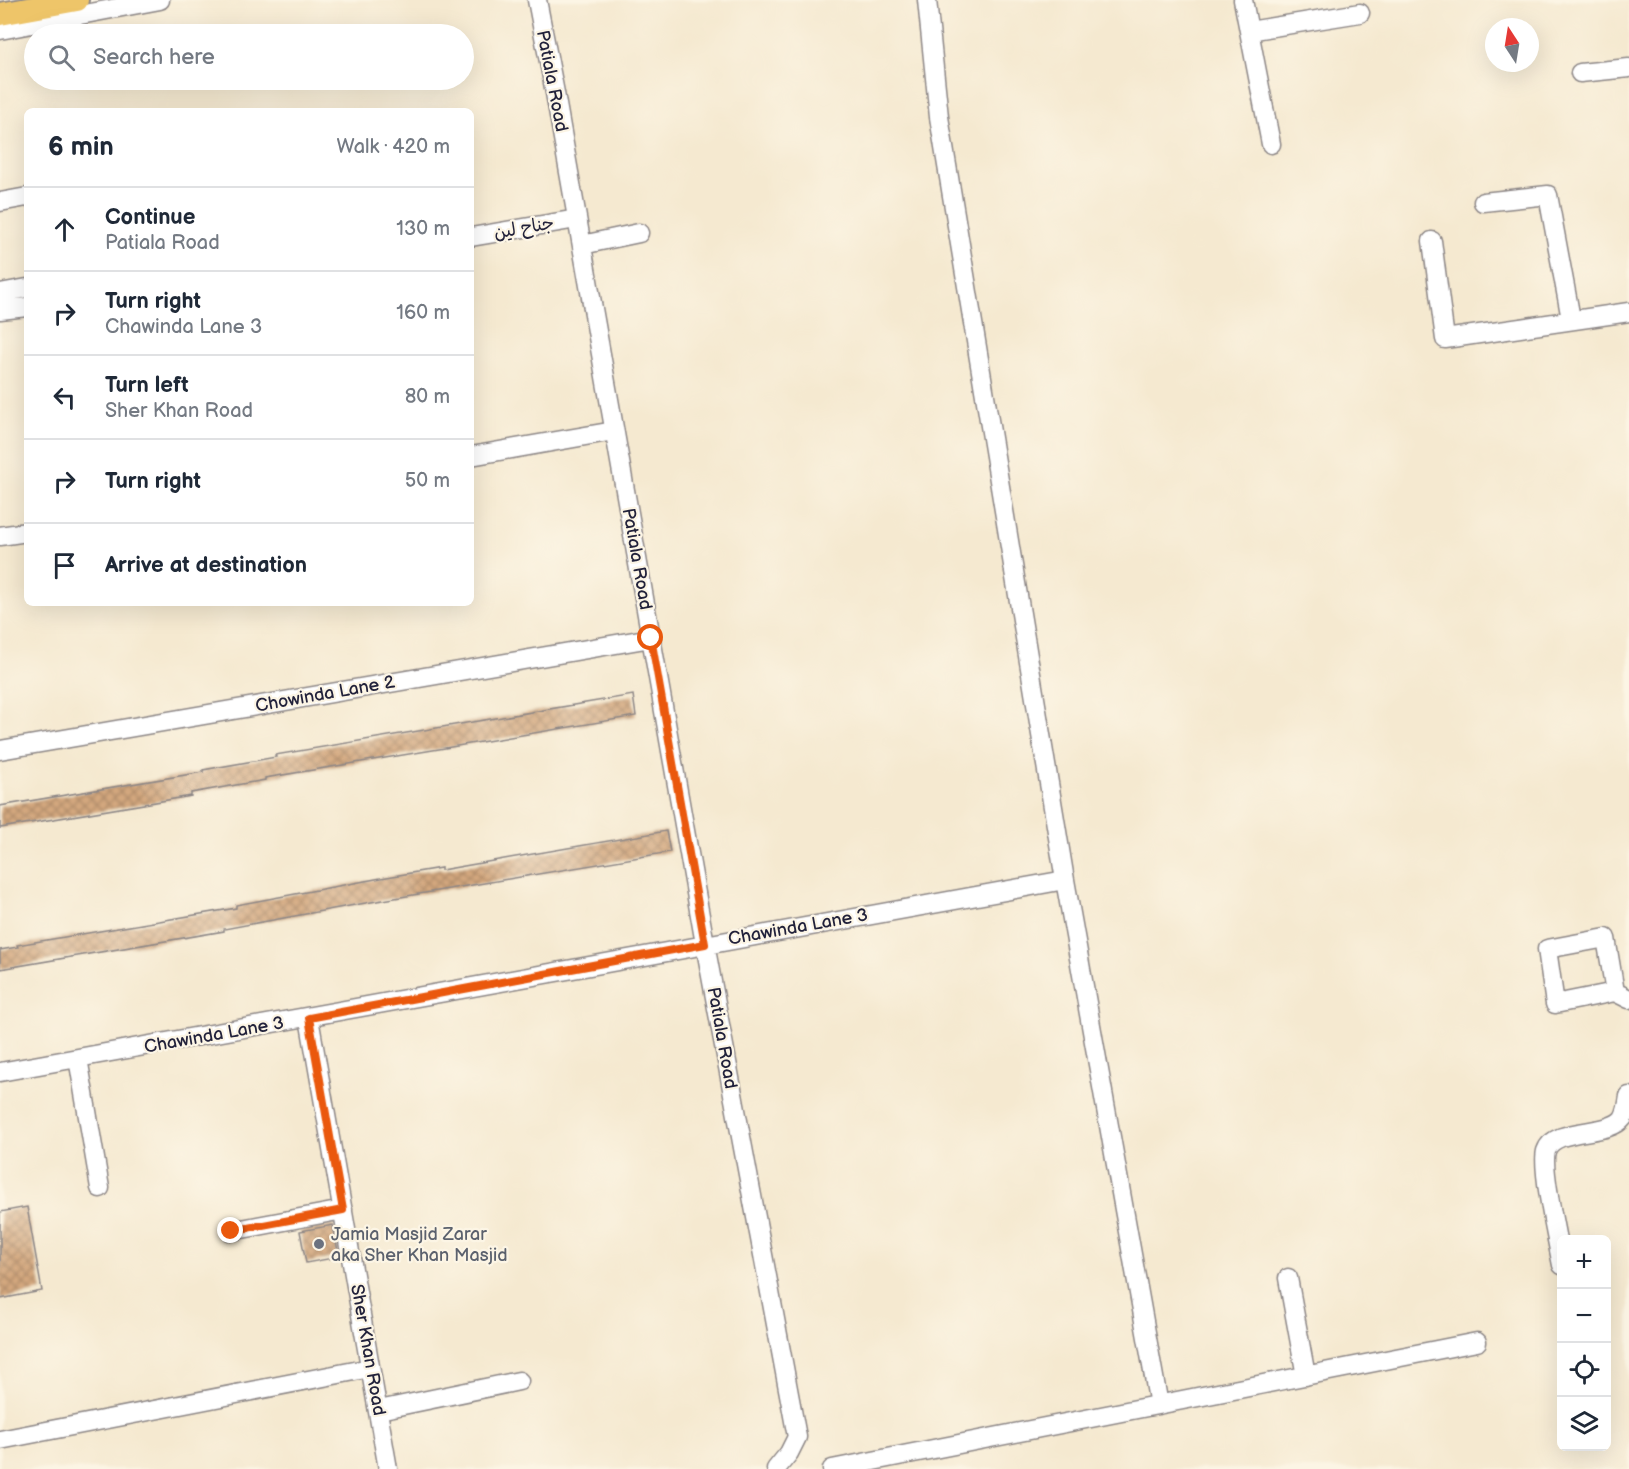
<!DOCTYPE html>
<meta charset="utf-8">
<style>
:root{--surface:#fff;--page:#f6f6f7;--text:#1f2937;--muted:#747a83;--line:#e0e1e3}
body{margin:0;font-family:"Balsamiq Sans","Playpen Sans Arabic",sans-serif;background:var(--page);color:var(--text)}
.controls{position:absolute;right:18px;bottom:18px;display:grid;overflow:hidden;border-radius:9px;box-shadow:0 6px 24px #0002}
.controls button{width:54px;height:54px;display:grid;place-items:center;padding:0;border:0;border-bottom:2px solid var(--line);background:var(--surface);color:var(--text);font:30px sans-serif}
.compass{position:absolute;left:1485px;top:18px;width:54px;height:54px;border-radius:50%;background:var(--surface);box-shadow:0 6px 24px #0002;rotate:348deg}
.stop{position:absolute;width:18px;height:18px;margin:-14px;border:4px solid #ea580c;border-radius:50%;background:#fff}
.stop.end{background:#ea580c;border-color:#fff;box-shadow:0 2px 6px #0008}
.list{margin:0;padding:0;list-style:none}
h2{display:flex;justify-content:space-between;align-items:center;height:78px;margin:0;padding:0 24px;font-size:26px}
h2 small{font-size:20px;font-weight:400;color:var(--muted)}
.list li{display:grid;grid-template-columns:39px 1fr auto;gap:18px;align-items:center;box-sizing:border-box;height:84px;padding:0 24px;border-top:2px solid var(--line)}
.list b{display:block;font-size:22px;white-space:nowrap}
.list p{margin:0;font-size:20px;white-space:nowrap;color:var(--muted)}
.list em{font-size:20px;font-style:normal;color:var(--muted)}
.icon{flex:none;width:33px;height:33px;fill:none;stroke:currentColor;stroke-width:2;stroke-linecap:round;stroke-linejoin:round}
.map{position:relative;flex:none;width:1629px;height:1469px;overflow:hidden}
.search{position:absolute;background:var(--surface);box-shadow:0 6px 24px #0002;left:24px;top:24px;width:450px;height:66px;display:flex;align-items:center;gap:15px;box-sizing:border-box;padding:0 21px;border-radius:33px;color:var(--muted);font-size:22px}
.panel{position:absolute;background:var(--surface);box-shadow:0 6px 24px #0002;left:24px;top:108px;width:450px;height:498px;border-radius:9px}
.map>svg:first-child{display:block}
</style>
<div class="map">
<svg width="1629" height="1469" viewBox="0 0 1629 1469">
<defs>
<pattern id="building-cross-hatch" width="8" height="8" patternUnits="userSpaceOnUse" patternTransform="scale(1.5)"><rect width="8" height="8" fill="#d3a77e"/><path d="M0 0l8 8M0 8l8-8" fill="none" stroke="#ab8868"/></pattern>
</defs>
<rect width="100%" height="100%" fill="#fcf5e5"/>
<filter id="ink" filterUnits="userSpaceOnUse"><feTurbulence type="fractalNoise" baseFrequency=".0167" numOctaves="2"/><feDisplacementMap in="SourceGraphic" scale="12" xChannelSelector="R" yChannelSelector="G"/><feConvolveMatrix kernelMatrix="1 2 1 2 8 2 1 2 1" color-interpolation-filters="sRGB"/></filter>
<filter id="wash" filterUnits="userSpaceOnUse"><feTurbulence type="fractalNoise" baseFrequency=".008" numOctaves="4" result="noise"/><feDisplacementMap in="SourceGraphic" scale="24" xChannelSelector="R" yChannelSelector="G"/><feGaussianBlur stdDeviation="1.35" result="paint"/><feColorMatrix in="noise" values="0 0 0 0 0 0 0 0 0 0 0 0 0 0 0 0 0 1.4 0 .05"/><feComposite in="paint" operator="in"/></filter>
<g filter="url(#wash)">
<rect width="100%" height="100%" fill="#f5e9d0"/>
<g id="blocks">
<!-- building -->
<path fill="url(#building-cross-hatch)" d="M633,695L636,716L265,778V780L191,793V796L0,828V806L203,772V770L276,757L275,755Z
M666,831L670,852L371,902L224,929V931L0,969V950L18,947L17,945L236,908V905L381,878L441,868V870Z
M27,1207L42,1291L0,1299V1212Z
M333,1225L339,1257L306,1263L300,1231Z"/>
</g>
</g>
<g filter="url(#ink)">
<use href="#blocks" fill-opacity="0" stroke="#8c8686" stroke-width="1.5"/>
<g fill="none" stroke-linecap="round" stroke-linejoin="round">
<!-- minor casing -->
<g stroke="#8c8686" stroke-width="21">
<path id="minor" d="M537,0L555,93L705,944L797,1437L789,1453L776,1469
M927,0L939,117L1065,880L1159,1405
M1243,0L1271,144
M0,30L160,0
M1249,31L1360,13
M1580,73L1629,68
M0,202L27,197
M1483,202L1548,195L1571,319
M471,237L577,219
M1432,241L1445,339L1629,312
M582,245L639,233
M0,293L27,288
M0,310L27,307
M471,456L614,431
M0,536L27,532
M0,750L651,638
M1615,992L1606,938L1547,949L1555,1004L1615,992L1629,999
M309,1018L388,1469
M78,1058L100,1188
M0,1072C355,1010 710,943 1065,880
M231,1231L343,1210
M1562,1265C1558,1244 1541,1168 1546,1151C1554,1126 1609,1137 1623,1118C1627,1112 1628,1103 1629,1096
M1288,1278L1306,1376
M379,1410L519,1381
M0,1440L370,1368
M832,1469L1477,1342"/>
</g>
<!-- major casing -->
<g stroke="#8c8686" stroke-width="26">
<path id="major" d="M0,14L77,0"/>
</g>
<!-- minor -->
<use href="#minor" stroke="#fff" stroke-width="18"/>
<!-- major -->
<use href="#major" stroke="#eec569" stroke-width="22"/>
</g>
</g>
<g fill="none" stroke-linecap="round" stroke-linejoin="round" filter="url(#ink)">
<!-- route -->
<path stroke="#ea580c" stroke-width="8" d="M231,1231L343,1210L309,1018L705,944L651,638"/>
</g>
<!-- markers -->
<circle fill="#6b7280" stroke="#fcf5e5" stroke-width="2" cx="319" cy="1244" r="6"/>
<g text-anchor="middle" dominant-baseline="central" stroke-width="4.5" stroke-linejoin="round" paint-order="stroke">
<!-- street labels -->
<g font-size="18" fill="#22223b" stroke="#fcf5e5">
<text transform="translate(552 81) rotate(79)">Patiala Road</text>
<text transform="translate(524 228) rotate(-10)">جناح لین</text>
<text transform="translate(637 559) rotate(80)">Patiala Road</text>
<text transform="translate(325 694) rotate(-10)">Chowinda Lane 2</text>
<text transform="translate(798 927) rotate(-10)">Chawinda Lane 3</text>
<text transform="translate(214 1035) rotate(-10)">Chawinda Lane 3</text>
<text transform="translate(722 1038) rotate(80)">Patiala Road</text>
<text transform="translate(368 1350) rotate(80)">Sher Khan Road</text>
</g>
<!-- worship labels -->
<g font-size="18" fill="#5b616d" stroke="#fcf5e5" text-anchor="start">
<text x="331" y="1234">Jamia Masjid Zarar<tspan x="331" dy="21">aka Sher Khan Masjid</tspan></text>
</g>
</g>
</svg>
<div class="controls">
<button>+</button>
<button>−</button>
<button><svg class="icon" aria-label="locate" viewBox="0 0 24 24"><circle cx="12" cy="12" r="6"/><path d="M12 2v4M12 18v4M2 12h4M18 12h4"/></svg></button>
<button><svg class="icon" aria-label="layers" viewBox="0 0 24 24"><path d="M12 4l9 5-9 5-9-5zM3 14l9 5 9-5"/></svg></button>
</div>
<svg class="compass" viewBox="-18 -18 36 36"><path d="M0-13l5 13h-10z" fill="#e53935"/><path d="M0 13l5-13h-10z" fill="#747a83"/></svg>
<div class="stop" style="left:651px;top:638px"></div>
<div class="stop end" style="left:231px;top:1231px"></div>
<div class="search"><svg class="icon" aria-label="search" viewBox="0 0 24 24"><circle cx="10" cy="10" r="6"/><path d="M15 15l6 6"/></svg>Search here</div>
<section class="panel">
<h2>6 min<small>Walk · 420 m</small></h2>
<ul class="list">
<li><svg class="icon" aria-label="ahead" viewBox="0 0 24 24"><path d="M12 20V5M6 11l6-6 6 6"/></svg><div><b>Continue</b><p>Patiala Road</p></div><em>130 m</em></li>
<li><svg class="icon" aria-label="right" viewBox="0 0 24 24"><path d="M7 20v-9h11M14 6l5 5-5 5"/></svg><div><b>Turn right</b><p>Chawinda Lane 3</p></div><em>160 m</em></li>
<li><svg class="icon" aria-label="left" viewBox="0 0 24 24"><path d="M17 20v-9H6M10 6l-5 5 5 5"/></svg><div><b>Turn left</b><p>Sher Khan Road</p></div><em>80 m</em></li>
<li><svg class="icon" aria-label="right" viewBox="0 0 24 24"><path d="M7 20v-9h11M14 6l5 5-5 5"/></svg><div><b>Turn right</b></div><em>50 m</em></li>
<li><svg class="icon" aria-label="arrive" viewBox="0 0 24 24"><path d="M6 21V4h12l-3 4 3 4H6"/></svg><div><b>Arrive at destination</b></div></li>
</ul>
</section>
</div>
